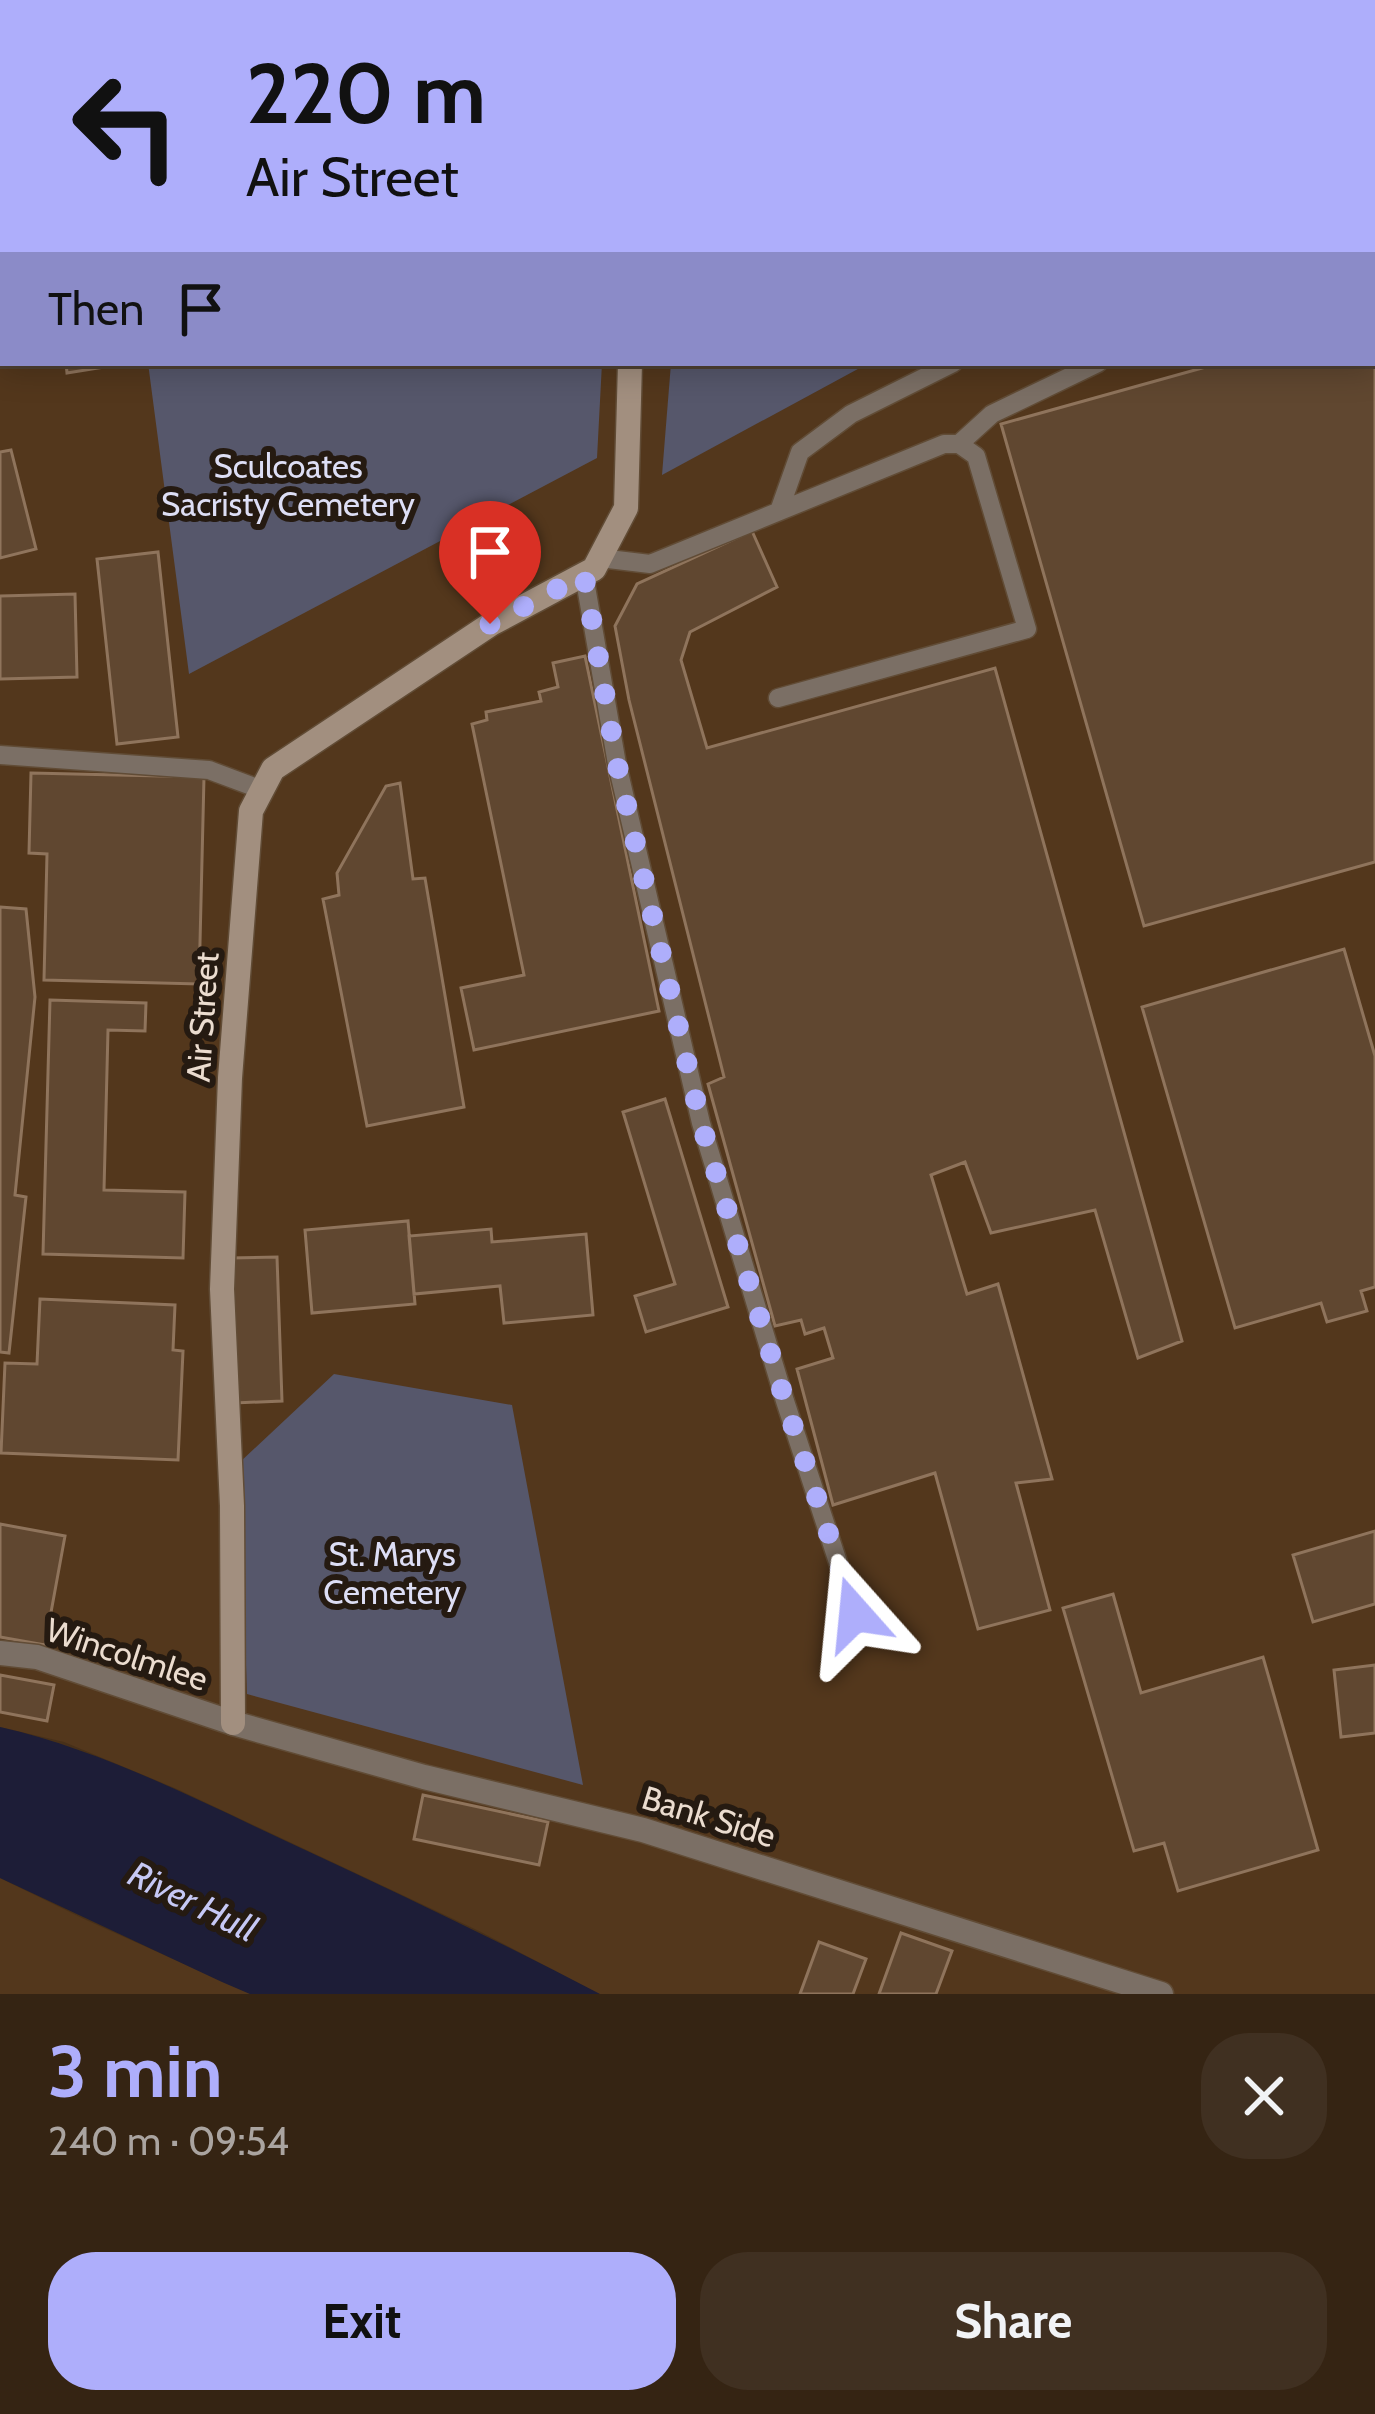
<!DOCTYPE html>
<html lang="en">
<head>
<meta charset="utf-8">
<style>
	body { margin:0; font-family:Cabin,sans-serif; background:#403021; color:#f1f3f6; height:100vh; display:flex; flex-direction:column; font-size:45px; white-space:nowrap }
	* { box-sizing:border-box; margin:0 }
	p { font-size:39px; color:#aaa4a0 }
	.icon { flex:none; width:66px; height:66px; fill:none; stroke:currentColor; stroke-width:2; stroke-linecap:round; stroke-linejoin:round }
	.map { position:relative; height:1994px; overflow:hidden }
	.drawer { display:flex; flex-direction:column; background:#352413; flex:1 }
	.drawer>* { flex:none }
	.banner { position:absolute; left:0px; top:0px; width:1377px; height:366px; box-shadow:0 6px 30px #0003,0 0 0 3px #4f4133; background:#aeaefb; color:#111; overflow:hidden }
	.pin { position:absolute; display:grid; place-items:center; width:102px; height:102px; color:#fff; margin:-123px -51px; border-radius:50% 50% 50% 0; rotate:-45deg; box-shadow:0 0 12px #0007 }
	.pin .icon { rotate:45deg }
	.me { position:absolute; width:132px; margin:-66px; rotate:342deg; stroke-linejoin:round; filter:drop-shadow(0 0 9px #0008) }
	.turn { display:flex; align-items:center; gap:42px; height:252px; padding:0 48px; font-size:54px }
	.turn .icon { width:156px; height:156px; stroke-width:2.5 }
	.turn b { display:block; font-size:84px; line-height:102px }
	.then { display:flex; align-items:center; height:114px; padding:0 48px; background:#0003; gap:24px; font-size:45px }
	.round { display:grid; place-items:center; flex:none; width:126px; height:126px; border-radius:48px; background:#403021 }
	.overview { display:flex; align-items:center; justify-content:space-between; height:204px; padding:0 48px }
	h1 { font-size:72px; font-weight:700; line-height:90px; color:#aeaefb }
	.cta { display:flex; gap:24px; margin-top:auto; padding:24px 48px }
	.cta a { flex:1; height:138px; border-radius:48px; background:#aeaefb; color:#111; font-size:48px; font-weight:700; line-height:138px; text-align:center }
	.cta a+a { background:#403021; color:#f1f3f6 }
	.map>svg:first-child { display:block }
</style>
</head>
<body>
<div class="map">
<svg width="1375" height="1994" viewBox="0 0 1375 1994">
	<rect width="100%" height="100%" fill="#473019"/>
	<path fill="#53371c" d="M0 0H699L3 3V363H671L663 474 869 363H1374L1375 89V1994H599L479 1931 177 1789 64 1742 0 1727Z
		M0 1878 84 1919 251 1994H0Z"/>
	<path fill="#56576b" d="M99 0H624L623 3Z
		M755 0H1375V89L1374 3H749Z
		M148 363H602L597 458 189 674Z
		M671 363H869L662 475Z
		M334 1374 512 1405 583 1785 247 1694 239 1463Z"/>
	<path fill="#1d1d37" d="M0 1727C101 1750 194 1798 288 1842 393 1891 497 1940 600 1994H250L222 1982 0 1878Z"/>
	<path fill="#604730" stroke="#8f745c" stroke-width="3" d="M1375 320V862L1144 926 1001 424 1220 363H1374Z
		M66 363H122L123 364 67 373Z
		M11 450 36 549 0 558V452Z
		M752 531 777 587 690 632 681 660 707 748 995 668 1182 1341 1138 1358 1095 1210 991 1233 965 1162 931 1175 967 1294 998 1284 1052 1479 1016 1483 1050 1610 978 1629 935 1473 833 1505 797 1369 833 1358 824 1328 805 1334 801 1320 775 1326 708 1084 724 1077 629 700 615 626 637 584Z
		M158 552 178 737 117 744 97 559Z
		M75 594 77 677 0 679V596Z
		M585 656 659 1011 474 1050 461 988 524 975 472 724 487 720 486 712 541 701 539 692 558 687 553 663Z
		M31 773 204 777 199 984 44 980 47 854 29 853Z
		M400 783 413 879 425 878 464 1107 367 1126 323 899 339 895 337 873 386 786Z
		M0 907 26 909 35 997 15 1195 26 1197 9 1353 0 1352Z
		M1344 949 1375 1056V1287L1361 1291 1367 1311 1327 1322 1321 1303 1235 1328 1142 1007Z
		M50 1000 146 1003 145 1031 108 1030 104 1190 185 1192 183 1258 43 1254Z
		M665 1099 728 1307 646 1332 635 1296 675 1284 623 1112Z
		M408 1221 415 1304 312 1313 305 1230Z
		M491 1229 492 1242 586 1234 593 1315 504 1323 500 1286 414 1294 409 1236Z
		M277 1257 282 1401 235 1403 230 1258Z
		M40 1299 175 1305 173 1350 183 1351 178 1460 1 1453 5 1363 37 1364Z
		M0 1524 65 1536 45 1645 0 1637Z
		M1375 1531V1604L1313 1622 1293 1555Z
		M1113 1594 1141 1693 1263 1657 1318 1850 1178 1891 1164 1843 1134 1851 1063 1608Z
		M1375 1665V1733L1341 1737 1334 1670Z
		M0 1675 54 1685 47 1721 0 1712Z
		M423 1795 548 1822 539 1865 414 1839Z
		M901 1933 952 1951 936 1994H879Z
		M819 1942 866 1959 853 1994H800Z"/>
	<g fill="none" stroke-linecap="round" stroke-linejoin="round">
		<defs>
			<path id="lane" d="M1374 155 1375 154
				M1374 265H1375
				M959 444 992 414 1098 363
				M779 511 800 452 851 414 953 363
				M600 558 650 564 944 444H959L976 456 1027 629 778 698
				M584 575 617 764 701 1123 785 1401 855 1614
				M0 755 209 770 262 790"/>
			<path id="street" d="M0 1653 37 1657 233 1723 424 1777 643 1830 1161 1994"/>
			<path id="secondary" d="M654 3V0
				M233 1723 232 1506 222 1289 230 1078 251 811 273 769 491 624 594 569 626 508 630 363"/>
		</defs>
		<use href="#lane" stroke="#614c36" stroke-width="21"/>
		<use href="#street" stroke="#614c36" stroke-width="27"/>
		<use href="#secondary" stroke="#614c36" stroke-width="27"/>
		<use href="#lane" stroke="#7b6f65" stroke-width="18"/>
		<use href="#street" stroke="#7b6f65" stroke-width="24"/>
		<use href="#secondary" stroke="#a28f7f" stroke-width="24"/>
	</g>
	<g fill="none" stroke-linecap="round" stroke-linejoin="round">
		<path stroke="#aeaefb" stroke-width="21" stroke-dasharray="0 37.8" d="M490 624 584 575 617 764 701 1123 785 1401 855 1614"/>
	</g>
	<g text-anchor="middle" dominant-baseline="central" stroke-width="12" stroke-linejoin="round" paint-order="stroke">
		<g font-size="33" fill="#dddef5" stroke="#251a11">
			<text x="288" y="466">Sculcoates<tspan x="288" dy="38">Sacristy Cemetery</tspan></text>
			<text x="392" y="1554">St. Marys<tspan x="392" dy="38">Cemetery</tspan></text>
		</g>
		<g font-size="33" fill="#ebdccf" stroke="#251a11">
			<text transform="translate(202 1017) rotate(-86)">Air Street</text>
			<text transform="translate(127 1654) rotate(18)">Wincolmlee</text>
			<text transform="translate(709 1816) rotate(17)">Bank Side</text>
		</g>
		<g font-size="36" font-style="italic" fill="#c6c8f5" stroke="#251a11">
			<text transform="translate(193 1901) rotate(26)">River Hull</text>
		</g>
	</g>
</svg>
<div class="pin" style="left:490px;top:624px;background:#d93025"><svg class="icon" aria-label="arrive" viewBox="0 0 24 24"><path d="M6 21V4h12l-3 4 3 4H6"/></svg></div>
<svg class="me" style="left:855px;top:1614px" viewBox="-20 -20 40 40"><path d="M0-17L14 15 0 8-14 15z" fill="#aeaefb" stroke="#fff" stroke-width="4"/></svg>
<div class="banner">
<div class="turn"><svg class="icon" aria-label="left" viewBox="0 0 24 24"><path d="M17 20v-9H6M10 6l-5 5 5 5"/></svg><div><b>220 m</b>Air Street</div></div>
<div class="then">Then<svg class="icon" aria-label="arrive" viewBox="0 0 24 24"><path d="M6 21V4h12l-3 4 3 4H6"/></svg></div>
</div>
</div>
<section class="drawer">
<div class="overview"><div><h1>3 min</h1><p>240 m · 09:54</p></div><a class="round"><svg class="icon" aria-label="close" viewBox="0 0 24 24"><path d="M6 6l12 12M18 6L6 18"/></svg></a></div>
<div class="cta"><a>Exit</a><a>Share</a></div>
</section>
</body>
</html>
